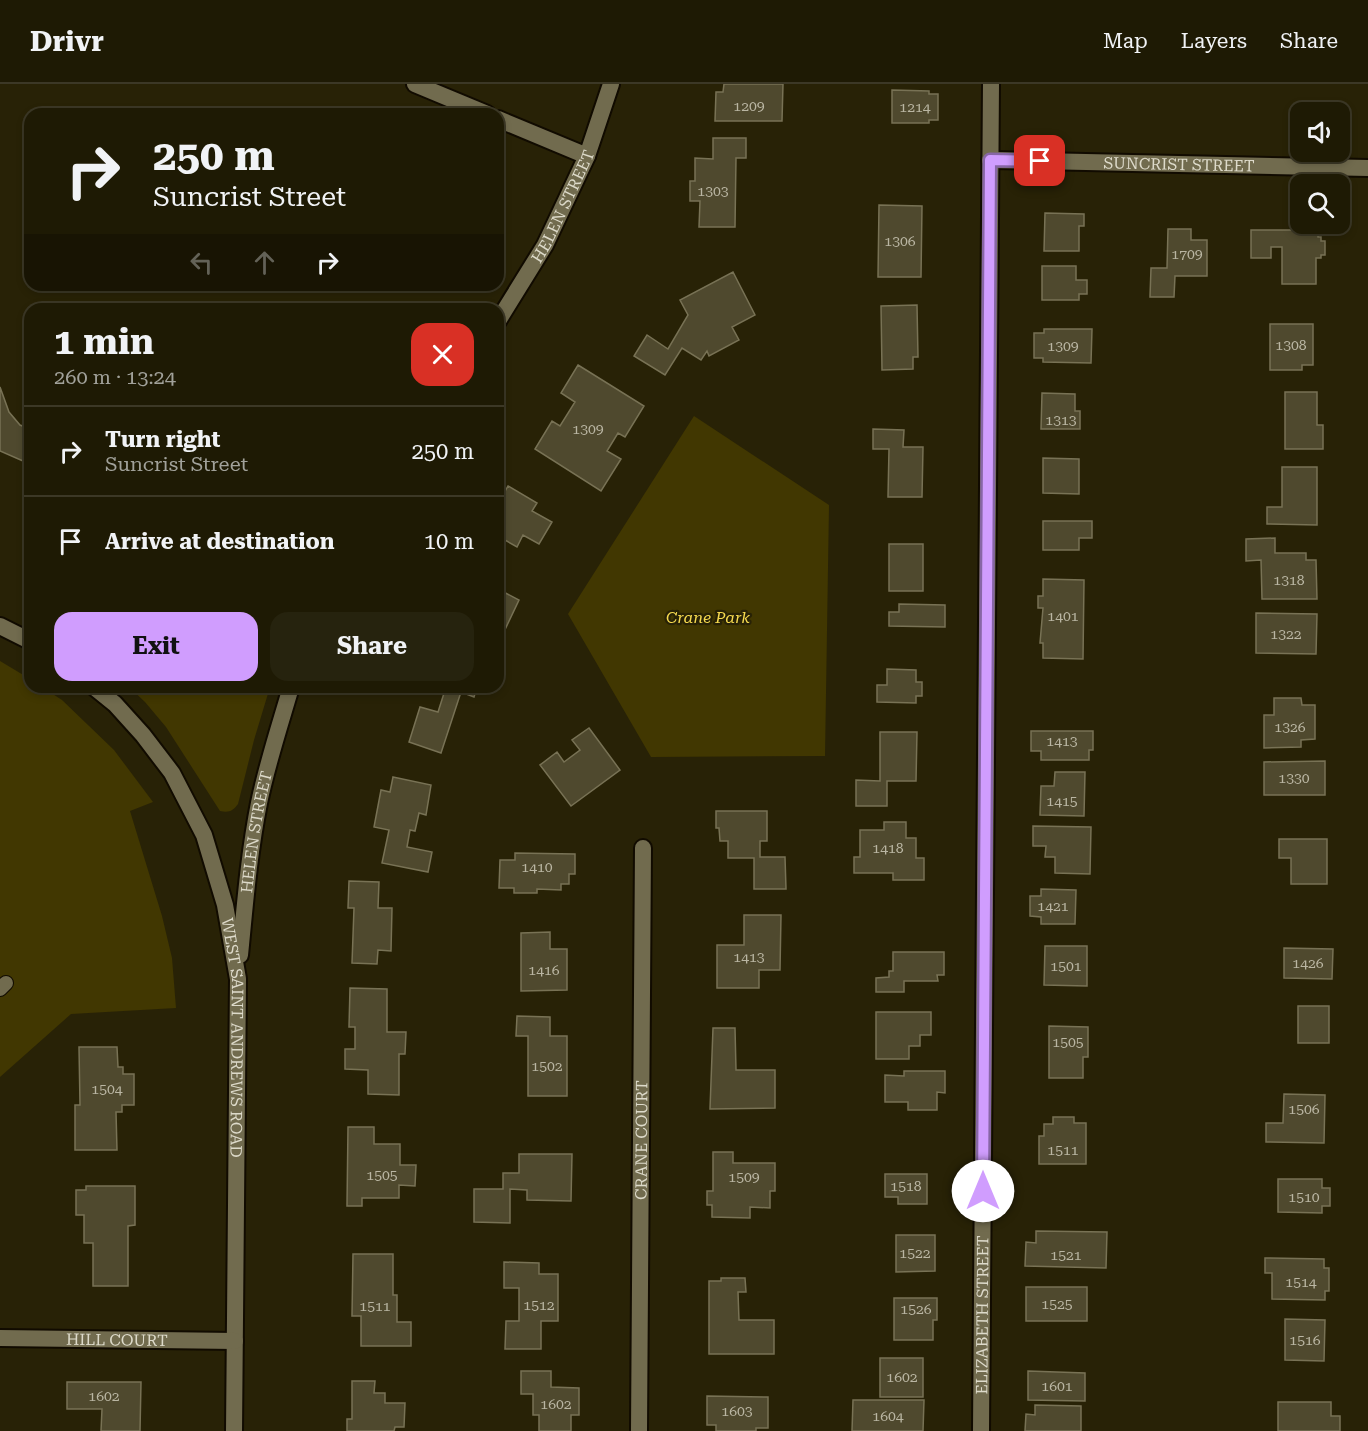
<!DOCTYPE html>
<html lang="en">
<head>
<meta charset="utf-8">
<style>
	body { margin:0; font-family:"Roboto Serif",serif; background:#26230e; color:#f1f3f6; height:100vh; display:flex; flex-direction:column; font-size:22px; white-space:nowrap }
	* { box-sizing:border-box; margin:0 }
	p { font-size:20px; color:#a1a19a }
	.icon { flex:none; width:33px; height:33px; fill:none; stroke:currentColor; stroke-width:2; stroke-linecap:round; stroke-linejoin:round }
	.map { position:relative; flex:1; overflow:hidden }
	.sheet { position:absolute; left:24px; top:219px; width:480px; height:390px; display:flex; flex-direction:column; background:#1e1a04; border-radius:18px; box-shadow:0 3px 9px #0003,0 0 0 2px #3c3826 }
	.sheet>* { flex:none }
	.top-card { position:absolute; left:24px; top:24px; width:480px; height:183px; border-radius:18px; box-shadow:0 3px 9px #0003,0 0 0 2px #3c3826; background:#1e1a04; color:#f1f3f6; overflow:hidden }
	.tools { position:absolute; left:1290px; top:18px; display:grid; gap:12px }
	.tools a { display:grid; place-items:center; width:60px; height:60px; border-radius:12px; background:#1e1a04; box-shadow:0 3px 9px #0003,0 0 0 2px #3c3826; font-size:30px }
	.pin { position:absolute; display:grid; place-items:center; width:51px; height:51px; color:#fff; margin:-26px; border-radius:12px; box-shadow:0 3px 9px #0006 }
	.me { position:absolute; width:66px; margin:-33px; rotate:0deg; stroke-linejoin:round; filter:drop-shadow(0 0 4px #0008) }
	.turn { display:flex; align-items:center; gap:21px; height:126px; padding:0 30px; font-size:27px }
	.turn .icon { width:78px; height:78px; stroke-width:2.5 }
	.turn b { display:block; font-size:42px; line-height:51px }
	.lanes { display:flex; align-items:center; height:57px; padding:0 30px; background:#0003; justify-content:center; gap:30px; direction:ltr }
	.lanes .off { opacity:.35 }
	.round { display:grid; place-items:center; flex:none; width:63px; height:63px; border-radius:18px; background:#26230e }
	.summary { display:flex; align-items:center; justify-content:space-between; height:102px; padding:0 30px }
	h1 { font-size:36px; font-weight:700; line-height:45px }
	.action { display:flex; gap:12px; margin-top:auto; padding:12px 30px }
	.action a { flex:1; height:69px; border-radius:18px; background:#d09dfe; color:#111; font-size:24px; font-weight:700; line-height:69px; text-align:center }
	.action a+a { background:#26230e; color:#f1f3f6 }
	ul { padding:0; list-style:none }
	li { display:flex; align-items:center; gap:18px; height:90px; padding:0 30px; border-top:2px solid #3c3826 }
	li div { flex:1 }
	li b { display:block; font-size:22px }
	li em { font-style:normal }
	header { display:flex; align-items:center; gap:36px; box-sizing:border-box; height:84px; padding:0 30px; background:#1e1a04; border-bottom:2px solid #3c3826 }
	header strong { font-size:28px }
	nav { display:flex; gap:33px; margin-inline-start:auto; font-size:21px }
	.map>svg:first-child { display:block }
</style>
</head>
<body>
<header>
<strong>Drivr</strong>
<nav><a>Map</a><a>Layers</a><a>Share</a></nav>
</header>
<div class="map">
<svg width="1368" height="1347" viewBox="0 0 1368 1347">
	<rect width="100%" height="100%" fill="#282206"/>
	<path fill="#413701" d="M694 332 829 421 825 672 651 673 568 530Z
		M0 577 30 595V603H42L62 616 114 666 153 718 130 727 162 832 172 874 176 924 71 930 0 993Z
		M129 603H270L254 656 238 720C233 727 229 729 220 727L166 643 145 618Z"/>
	<path fill="#4f492e" stroke="#787255" stroke-width="1.5" d="M724 0H783L782 37H715L716 8H723Z
		M892 6 929 7V10H938V36H929V39H892Z
		M713 54H746V74H736L735 143H699L700 117H690V97H695V74L713 75Z
		M879 121 922 122 921 193H878Z
		M1045 129 1084 130V142H1079V167H1044Z
		M1293 135H1300V140H1318V153H1321V157H1325V171H1321V174H1316V200H1282V163H1271V174H1251V146H1293Z
		M1168 145H1191V156H1207V192H1175L1174 213H1150L1151 184H1167Z
		M1042 182H1076V196H1087V210H1079V216H1042Z
		M733 188 755 231 732 243 739 256 709 272 707 267 701 276 682 264 665 291 634 272 647 251 668 265 688 231 680 216Z
		M917 221 918 273H913V285L882 286 881 222Z
		M1270 240H1313V281H1302V286H1270Z
		M1044 245H1092L1091 279 1043 278V274H1034V249H1044Z
		M578 281 644 322 625 353 618 349 607 367 621 375 601 407 535 365 552 337 560 342 575 318 561 309Z
		M0 303 9 328 20 341 30 345V380L0 367Z
		M1285 308H1317V341H1323V365H1285Z
		M1042 309 1075 310V327H1080V345H1041Z
		M873 345 904 346 903 363H923L922 413H888L889 365H873Z
		M1043 374 1079 375V410L1043 409Z
		M1282 383H1317V441L1267 440V423H1282Z
		M508 402 537 419 532 427 552 438 539 460 523 451 517 463 498 452V420Z
		M1043 437H1092V454H1079V466H1043Z
		M1275 454V469H1306V476H1316L1317 515H1262L1261 476 1246 477V455Z
		M889 460H923V507H889Z
		M1043 495 1084 496 1083 575 1043 574V559H1040L1043 524H1038V512H1043Z
		M498 505 519 516 501 554 498 553Z
		M899 520 945 521V543L889 542V528H899Z
		M1256 529 1317 530 1316 570 1256 569Z
		M887 585 916 586V598H922V612H916V619L877 618V601H887Z
		M446 603H477L474 613 461 608 441 669 409 658 420 623 438 628Z
		M1274 614H1301L1302 621H1315V655L1301 656V663L1264 664V631H1274Z
		M589 644 620 686 571 722 540 681 557 668 564 678 580 666 572 656Z
		M1031 647H1093V666H1089V676H1041V667H1031Z
		M880 648H917L916 697H887V722H856V696L880 697Z
		M1325 677V711H1264V678Z
		M1055 688H1085L1084 732 1040 731 1041 702H1054Z
		M393 693 431 701 426 731 419 729 415 747 410 746 407 763 432 768 428 788 382 779 389 746 374 743 381 706 390 708Z
		M716 727H767V757H760V773H785L786 805H754V774H728V757H720L719 744H716Z
		M884 738H906V754H916V774H924V796H893V789H854V773H860V746H884Z
		M1033 742 1091 743 1090 790 1055 789V773H1045L1046 762H1033Z
		M1279 755H1327V800H1291V774H1279Z
		M515 769 575 770V790H569V800H561V806L537 805V809H514V804H499L500 776H515Z
		M349 797 379 798 378 824H392L391 867 378 866 377 880 352 879 354 824H348Z
		M1041 805 1076 806 1075 840H1041V833L1030 832V812H1041Z
		M744 831H781L780 886H759V904H717V861H744Z
		M550 848V865H567V906L521 907V849Z
		M1045 862H1087V902L1044 901Z
		M1284 864 1333 865 1332 895 1284 894Z
		M893 868H944V891H937L938 897H904V908H876V894L889 893V887H893Z
		M350 904 387 905V948H406L405 970H399V1011L368 1010V986L345 985V965H355V943H349Z
		M1298 922H1329V959H1298Z
		M876 928H931V951H920V962H909V975H876Z
		M517 932 550 933V952H567V1012H528V952H516Z
		M1049 942 1088 943V973H1083V994H1049Z
		M713 944H735L736 986H775V1024L710 1025Z
		M79 963H117L118 983H123V990H134V1021H122V1028H116L117 1066H75V1021H80Z
		M904 987H945V1009L937 1008V1026H908V1018H885V991L904 992Z
		M1284 1010 1325 1011 1324 1059 1266 1058V1039H1283Z
		M1053 1033H1074V1039H1086V1080H1039V1052H1044V1040H1053Z
		M348 1043H374V1060H400V1081H416L415 1102 399 1101V1114H362V1122H347Z
		M713 1068H733V1079H775V1107H770V1124L750 1123V1134L712 1133V1121H707V1107H713Z
		M519 1070H572L571 1117 527 1116V1106L510 1105V1139L474 1138V1105H503V1089H519Z
		M885 1090H927V1120H898V1113H885Z
		M1278 1095H1322V1104H1330V1122H1322V1129L1278 1128Z
		M86 1102H135V1141L128 1142V1202H93V1159H84V1131H76V1106H86Z
		M1036 1147 1107 1148 1106 1184 1025 1182 1026 1158 1036 1159Z
		M896 1151H935V1187L896 1188Z
		M353 1170H393V1211H397V1238H411V1262H361V1232H352Z
		M1265 1174 1324 1175V1184H1329V1207H1325V1216L1272 1215V1189H1265Z
		M504 1178 539 1179V1190H558V1237H541V1265H505L506 1237H519V1204H504Z
		M721 1194H745L746 1208H738L739 1236H774V1270H709V1197H721Z
		M1026 1203H1087V1237H1026Z
		M894 1214H937V1236H933V1256H894Z
		M1285 1235 1325 1236 1324 1277 1285 1276Z
		M880 1274H923V1313H880Z
		M521 1287H551V1303L579 1304V1331H571V1347H539V1331H533V1310H521Z
		M1028 1287 1085 1289V1317L1028 1316Z
		M352 1297H375L374 1309H385V1319H405L404 1343H395L394 1347H347V1335H352Z
		M67 1298H141L140 1347H101L102 1325H67Z
		M707 1312 768 1313V1344H756V1347H716V1341H707Z
		M853 1316H924L923 1347H852Z
		M1278 1318H1331V1332H1340V1347H1278Z
		M1035 1321 1081 1322V1347H1025L1026 1330 1035 1331Z"/>
	<g fill="none" stroke-linecap="round" stroke-linejoin="round">
		<defs>
			<path id="service" d="M0 905 6 899"/>
			<g id="minor">
				<path d="M415 0 487 30"/>
				<path d="M498 35 587 72"/>
				<path id="s1" d="M990 76 1368 84"/>
				<path id="s2" d="M498 237 545 161 587 72 611 0"/>
				<path d="M0 542 30 557"/>
				<path id="s3" d="M94 603 115 620 143 651 172 689 204 751 225 821 238 895 234 1347"/>
				<path id="s4" d="M240 871C245 820 249 769 259 719 267 680 280 641 291 603"/>
				<path id="s5" d="M0 1254 235 1257"/>
				<path id="s6" d="M639 1347 643 764"/>
				<path id="s7" d="M981 1347 991 0"/>
			</g>
		</defs>
		<use href="#service" stroke="#110b00" stroke-width="16"/>
		<use href="#minor" stroke="#110b00" stroke-width="20"/>
		<use href="#service" stroke="#716b4e" stroke-width="14"/>
		<use href="#minor" stroke="#716b4e" stroke-width="16"/>
	</g>
	<g fill="none" stroke-linecap="round" stroke-linejoin="round">
		<defs>
			<path id="route" d="M983 1107 990 76 1040 77"/>
		</defs>
		<use href="#route" stroke="#8766a5" stroke-width="15"/>
		<use href="#route" stroke="#d09dfe" stroke-width="10"/>
	</g>
	<g text-anchor="middle" dominant-baseline="central" stroke-width="4.5" stroke-linejoin="round" paint-order="stroke">
		<g font-size="14" fill="#bab6a3">
			<text x="749" y="22">1209</text>
			<text x="915" y="23">1214</text>
			<text x="713" y="107">1303</text>
			<text x="900" y="157">1306</text>
			<text x="1187" y="170">1709</text>
			<text x="1291" y="261">1308</text>
			<text x="1063" y="262">1309</text>
			<text x="1061" y="336">1313</text>
			<text x="588" y="345">1309</text>
			<text x="1289" y="496">1318</text>
			<text x="1063" y="532">1401</text>
			<text x="1286" y="550">1322</text>
			<text x="1290" y="643">1326</text>
			<text x="1062" y="657">1413</text>
			<text x="1294" y="694">1330</text>
			<text x="1062" y="717">1415</text>
			<text x="888" y="764">1418</text>
			<text x="537" y="783">1410</text>
			<text x="1053" y="822">1421</text>
			<text x="749" y="873">1413</text>
			<text x="1308" y="879">1426</text>
			<text x="1066" y="882">1501</text>
			<text x="544" y="886">1416</text>
			<text x="1068" y="958">1505</text>
			<text x="547" y="982">1502</text>
			<text x="107" y="1005">1504</text>
			<text x="1304" y="1025">1506</text>
			<text x="1063" y="1066">1511</text>
			<text x="382" y="1091">1505</text>
			<text x="744" y="1093">1509</text>
			<text x="906" y="1102">1518</text>
			<text x="1304" y="1113">1510</text>
			<text x="915" y="1169">1522</text>
			<text x="1066" y="1171">1521</text>
			<text x="1301" y="1198">1514</text>
			<text x="1057" y="1220">1525</text>
			<text x="539" y="1221">1512</text>
			<text x="375" y="1222">1511</text>
			<text x="916" y="1225">1526</text>
			<text x="1305" y="1256">1516</text>
			<text x="902" y="1293">1602</text>
			<text x="1057" y="1302">1601</text>
			<text x="104" y="1312">1602</text>
			<text x="556" y="1320">1602</text>
			<text x="737" y="1327">1603</text>
			<text x="888" y="1332">1604</text>
		</g>
		<g font-size="16" fill="#dddaca" stroke="#282206">
			<text stroke="none"><textPath href="#s1" startOffset="189">SUNCRIST STREET</textPath></text>
			<text stroke="none"><textPath href="#s2" startOffset="132">HELEN STREET</textPath></text>
			<text stroke="none"><textPath href="#s4" startOffset="124">HELEN STREET</textPath></text>
			<text stroke="none"><textPath href="#s3" startOffset="393">WEST SAINT ANDREWS ROAD</textPath></text>
			<text stroke="none"><textPath href="#s6" startOffset="291">CRANE COURT</textPath></text>
			<text stroke="none"><textPath href="#s7" startOffset="116">ELIZABETH STREET</textPath></text>
			<text stroke="none"><textPath href="#s5" startOffset="117">HILL COURT</textPath></text>
		</g>
		<g font-size="16" font-style="italic" fill="#f6da4f" stroke="#282206">
			<text x="708" y="533">Crane Park</text>
		</g>
	</g>
</svg>
<div class="tools">
<a><svg class="icon" aria-label="sound" viewBox="0 0 24 24"><path d="M4 9h4l5-4v14l-5-4H4zM17 9q2 3 0 6"/></svg></a>
<a><svg class="icon" aria-label="search" viewBox="0 0 24 24"><circle cx="10" cy="10" r="6"/><path d="M15 15l6 6"/></svg></a>
</div>
<div class="pin" style="left:1040px;top:77px;background:#d93025"><svg class="icon" aria-label="arrive" viewBox="0 0 24 24"><path d="M6 21V4h12l-3 4 3 4H6"/></svg></div>
<svg class="me" style="left:983px;top:1107px" viewBox="-20 -20 40 40"><circle r="19" fill="#fff"/><path d="M0-13L10 11 0 6-10 11z" fill="#d09dfe"/></svg>
<div class="top-card">
<div class="turn"><svg class="icon" aria-label="right" viewBox="0 0 24 24"><path d="M7 20v-9h11M14 6l5 5-5 5"/></svg><div><b>250 m</b>Suncrist Street</div></div>
<div class="lanes"><svg class="icon off" aria-label="left" viewBox="0 0 24 24"><path d="M17 20v-9H6M10 6l-5 5 5 5"/></svg><svg class="icon off" aria-label="ahead" viewBox="0 0 24 24"><path d="M12 20V5M6 11l6-6 6 6"/></svg><svg class="icon" aria-label="right" viewBox="0 0 24 24"><path d="M7 20v-9h11M14 6l5 5-5 5"/></svg></div>
</div>
<section class="sheet">
<div class="summary"><div><h1>1 min</h1><p>260 m · 13:24</p></div><a class="round" style="background:#d93025;color:#fff"><svg class="icon" aria-label="close" viewBox="0 0 24 24"><path d="M6 6l12 12M18 6L6 18"/></svg></a></div>
<ul>
<li><svg class="icon" aria-label="right" viewBox="0 0 24 24"><path d="M7 20v-9h11M14 6l5 5-5 5"/></svg><div><b>Turn right</b><p>Suncrist Street</p></div><em>250 m</em></li>
<li><svg class="icon" aria-label="arrive" viewBox="0 0 24 24"><path d="M6 21V4h12l-3 4 3 4H6"/></svg><div><b>Arrive at destination</b></div><em>10 m</em></li>
</ul>
<div class="action"><a>Exit</a><a>Share</a></div>
</section>
</div>
</body>
</html>
